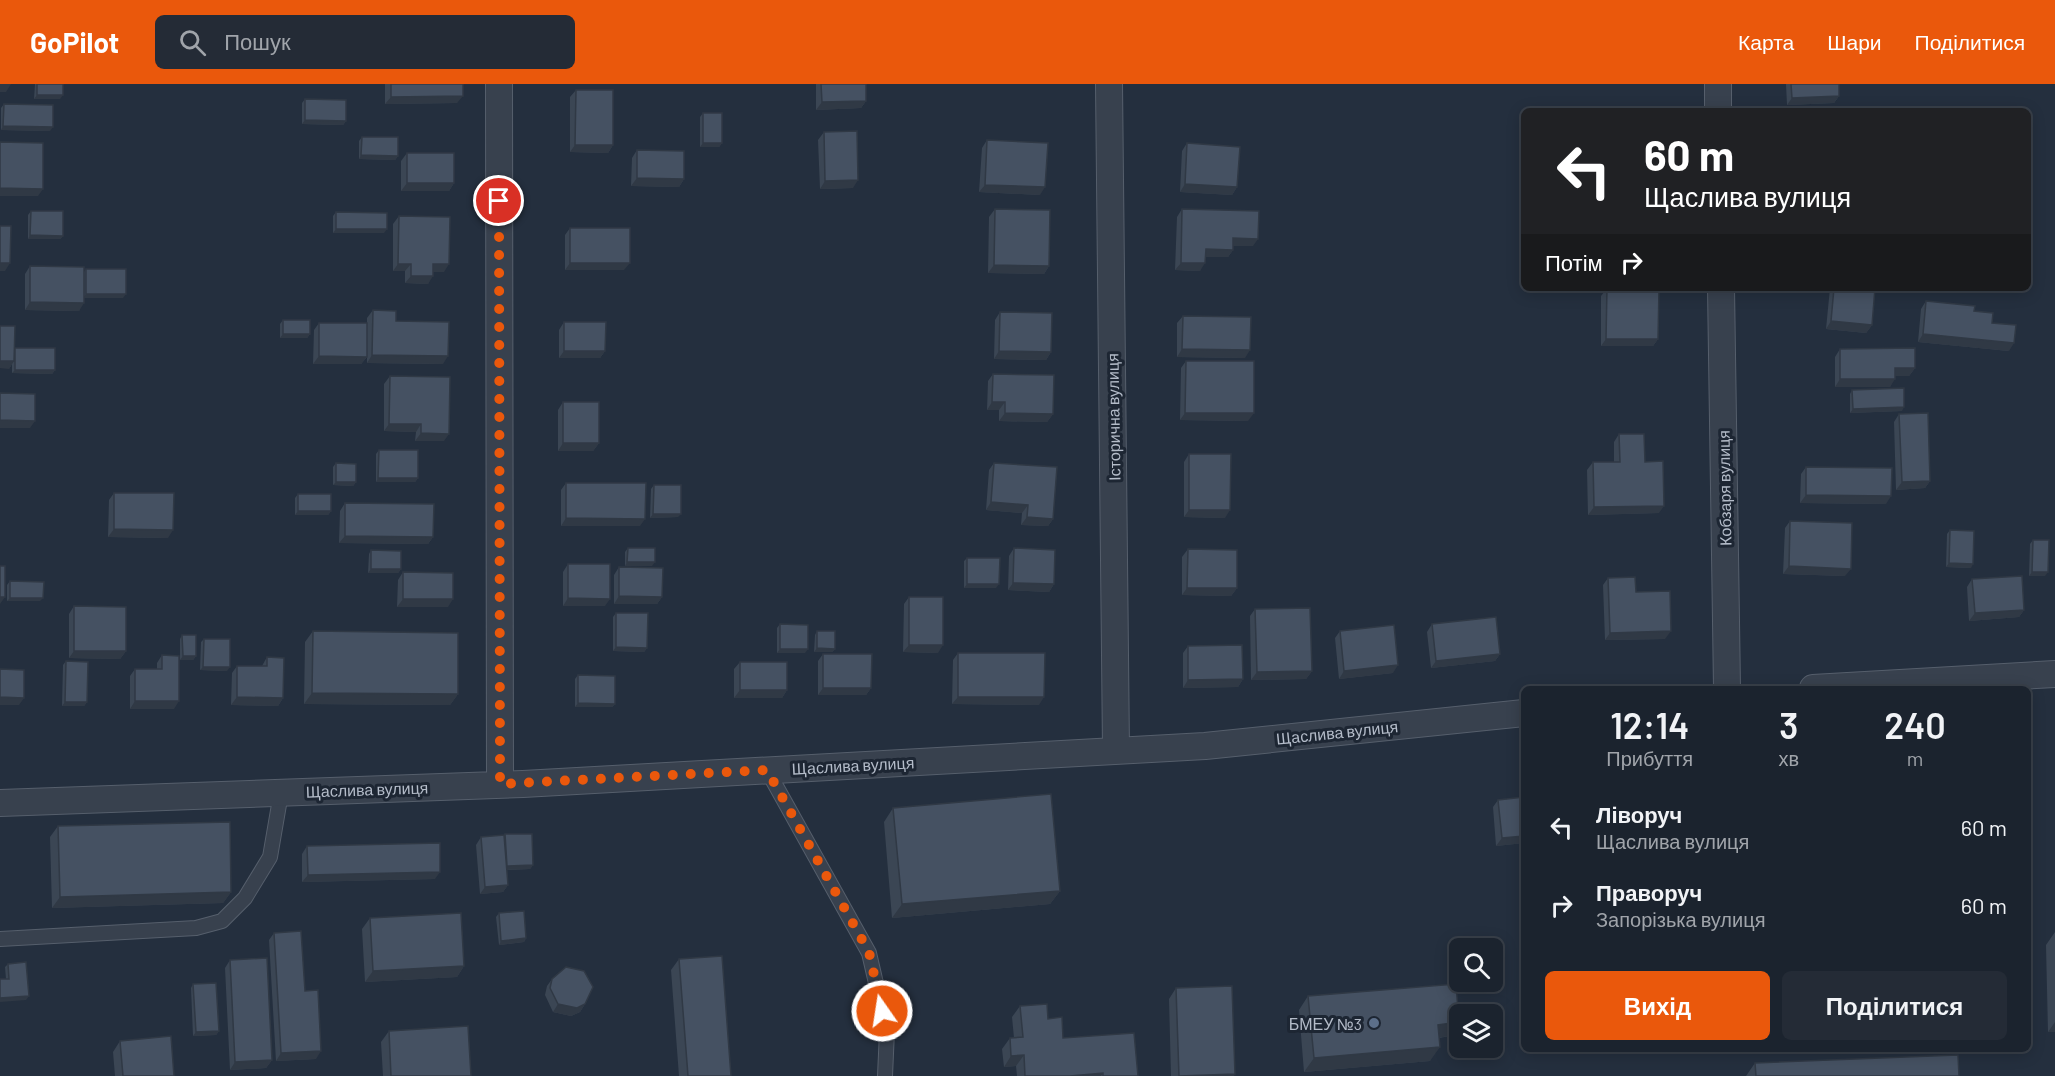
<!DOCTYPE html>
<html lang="uk">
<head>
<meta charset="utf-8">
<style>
	body { margin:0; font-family:Barlow,sans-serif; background:#242b36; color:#f1f3f6; height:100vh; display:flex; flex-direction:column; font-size:22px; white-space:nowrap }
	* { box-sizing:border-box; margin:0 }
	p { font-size:20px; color:#a0a4aa }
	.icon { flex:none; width:33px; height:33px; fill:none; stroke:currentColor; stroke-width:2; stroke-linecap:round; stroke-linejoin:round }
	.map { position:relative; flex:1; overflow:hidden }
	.sheet { position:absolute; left:1521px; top:602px; width:510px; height:366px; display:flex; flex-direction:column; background:#1b232e; border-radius:9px; box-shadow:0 3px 15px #0003,0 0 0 2px #39404a }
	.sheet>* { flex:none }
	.hud { position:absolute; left:1521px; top:24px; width:510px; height:183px; border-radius:9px; box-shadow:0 3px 15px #0003,0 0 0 2px #39404a; background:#202124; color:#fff; overflow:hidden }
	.fabs { position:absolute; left:1449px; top:854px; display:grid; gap:12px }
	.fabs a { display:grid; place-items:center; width:54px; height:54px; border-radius:9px; background:#1b232e; box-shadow:0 3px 15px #0003,0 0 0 2px #39404a; font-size:30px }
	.pin { position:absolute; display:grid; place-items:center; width:51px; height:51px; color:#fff; margin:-26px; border:3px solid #fff; border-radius:50%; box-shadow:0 2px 6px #0007 }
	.me { position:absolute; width:66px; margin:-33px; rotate:347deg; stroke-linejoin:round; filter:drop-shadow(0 0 4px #0008) }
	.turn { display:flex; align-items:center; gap:21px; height:126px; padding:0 24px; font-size:27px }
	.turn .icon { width:78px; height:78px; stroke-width:2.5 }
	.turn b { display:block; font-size:42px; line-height:51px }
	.then { display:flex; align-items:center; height:57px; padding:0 24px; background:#0003; gap:12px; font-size:22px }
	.eta { display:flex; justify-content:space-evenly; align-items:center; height:102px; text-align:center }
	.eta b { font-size:36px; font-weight:600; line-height:42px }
	.button { display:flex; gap:12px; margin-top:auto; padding:12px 24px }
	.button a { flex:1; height:69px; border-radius:9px; background:#ea580c; color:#fff; font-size:24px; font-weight:600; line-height:69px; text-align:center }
	.button a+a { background:#242b36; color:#f1f3f6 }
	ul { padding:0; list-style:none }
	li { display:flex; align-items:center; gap:18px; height:78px; padding:0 24px }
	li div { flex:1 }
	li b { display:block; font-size:22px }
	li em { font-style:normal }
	header { display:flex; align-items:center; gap:36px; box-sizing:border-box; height:84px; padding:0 30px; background:#ea580c; color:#fff }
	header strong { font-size:28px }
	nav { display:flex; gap:33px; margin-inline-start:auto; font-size:21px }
	.search { width:420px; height:54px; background:#242b36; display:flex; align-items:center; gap:15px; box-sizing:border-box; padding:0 21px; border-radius:9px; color:#a0a4aa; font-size:22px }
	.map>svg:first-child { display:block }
</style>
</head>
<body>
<header>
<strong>GoPilot</strong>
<div class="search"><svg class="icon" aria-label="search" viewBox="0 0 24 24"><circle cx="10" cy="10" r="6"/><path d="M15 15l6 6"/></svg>Пошук</div>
<nav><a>Карта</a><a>Шари</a><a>Поділитися</a></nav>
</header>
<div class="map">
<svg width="2055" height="992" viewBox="0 0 2055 992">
	<rect width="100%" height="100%" fill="#242f3e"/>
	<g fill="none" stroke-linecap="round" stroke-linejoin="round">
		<defs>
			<path id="lane" d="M767 686 869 869 887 947 885 992
				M0 855 196 844 222 837 245 814 270 773 281 709"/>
			<path id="street" d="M499 0 500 701
				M1109 0 1116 666
				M1718 0V27
				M1721 204 1727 604
				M1813 604 2055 590
				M0 719 523 700 1205 662 1524 629"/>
		</defs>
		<use href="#lane" stroke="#565f6c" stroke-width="16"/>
		<use href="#street" stroke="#565f6c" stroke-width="28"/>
		<use href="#lane" stroke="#38414e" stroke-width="14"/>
		<use href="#street" stroke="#38414e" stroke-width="26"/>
	</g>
	<path fill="#3b4654" d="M35 0H63L60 15H34Z
		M385 0H463L457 19 385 20Z
		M816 0H866V17L861 24 816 26Z
		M1786 0H1839V12L1834 19 1787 21Z
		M576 6 613 61 608 69 570 68V13Z
		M305 15 346 37 343 41 302 40V19Z
		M4 20 50 47 1 46V24Z
		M703 29 722 59 719 63H700V33Z
		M824 48 853 104 820 105 818 56Z
		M362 53 398 72 395 76 359 75V57Z
		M987 56 1040 111 979 108 982 64Z
		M1187 59 1237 103 1232 111 1180 108 1182 67Z
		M637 66 684 95 679 103 631 102 632 74Z
		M407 69 454 99 449 107H401V77Z
		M995 125 1049 182 1044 190 988 189 989 133Z
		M1182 125 1253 162H1233V166L1228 173H1205L1200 187 1175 186 1177 133Z
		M31 127 63 152 60 155H28V131Z
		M336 128 384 149H333V132Z
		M399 132 444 188H433L428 200 405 199V187H393V140Z
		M570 144 624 186H565V151Z
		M30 182 84 188 86 185 123 214H84L79 227 25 226V190Z
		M1607 204 1658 255 1653 262H1601V212Z
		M1830 204H1875L1872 241 1866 249 1826 245Z
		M1926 217 1974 227 1992 239 2009 267 1918 258 1921 225Z
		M373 226 396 237 443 280 367 279V273L361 280H313L314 246 319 239 367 271V234Z
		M1000 228 1051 268 1046 276 994 275 995 236Z
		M1183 232 1245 274 1177 273V239Z
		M283 236 310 250 307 254H280V240Z
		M564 238 605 267 600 274H559V246Z
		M15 264 55 286 52 290 12 289V280L9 285Z
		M1840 265 1915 284 1909 292H1895L1890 303H1835V273Z
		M1186 277 1248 337 1180 336 1181 284Z
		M993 290 1053 330 1047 338 999 337V326H987L988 297Z
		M390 292 444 357H415L416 348 384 347V300Z
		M1852 306 1902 327 1850 329V310Z
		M563 318 599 359 593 367H558V326Z
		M1899 330 1930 397 1925 404 1896 406 1894 338Z
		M1619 350 1645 378 1659 429 1588 431 1587 386 1593 378H1614V358Z
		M379 366 418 394 415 398H376V370Z
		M1189 370 1225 434 1184 433V378Z
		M336 379 356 398 353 402 333 401V383Z
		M994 379 1053 435 1048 442 1021 441 1022 429 986 426 989 386Z
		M1806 383 1886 420 1800 419 1801 390Z
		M566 399 640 442H561V406Z
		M654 401 678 433 650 434 651 405Z
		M114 409 168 454 108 453 109 416Z
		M298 410 331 427 328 431H295V414Z
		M345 419 433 453 428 460 339 459 340 427Z
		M1790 437 1845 492 1783 490 1785 444Z
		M1950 446 1971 484 1946 483 1947 450Z
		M2033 456 2045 492H2029L2030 460Z
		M628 464 652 482H625V468Z
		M1014 464 1054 500 1049 508 1008 506 1009 472Z
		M1188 465 1237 504 1231 512 1182 511V473Z
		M371 466 401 485 398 489H368L369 470Z
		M967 474 996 504H964V477Z
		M568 480 605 522H563V488Z
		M619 483 662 513 657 520H614V491Z
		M403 488 448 523H397L398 496Z
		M1608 494 1636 508 1665 555 1605 556 1603 501Z
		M1972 495 2024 526 2019 533 1969 537 1967 503Z
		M10 497 40 517H7V501Z
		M909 513 938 569 903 568 904 520Z
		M74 522 126 567 120 575 69 574V530Z
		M1255 525 1312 587 1306 595 1251 596 1250 532Z
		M616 529 647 564 644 568 613 567V533Z
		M780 540 805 569H777V544Z
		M1432 540 1500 570 1495 577 1431 584 1427 548Z
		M313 547 458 610 450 621 304 620 305 558Z
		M817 547 835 565 832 568H814L815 551Z
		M1340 547 1393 589 1339 595 1335 554Z
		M182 551 196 572 193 576H180V555Z
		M204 555 227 587 200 586 201 558Z
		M1188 562 1243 595 1238 603 1183 604V569Z
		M958 569 1039 621 952 620 953 576Z
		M823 570 871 604 866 611H818V577Z
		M162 571 174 625H130V592L135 585H157V579Z
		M267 573 283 614 278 622 231 621 232 589 237 582H262Z
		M66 577 87 618 84 622H62L63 581Z
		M740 578 787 606 782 614H734V585Z
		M578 591 615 620 612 623H575V595Z
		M1524 713V759L1496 762 1493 723 1498 716Z
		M893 724 1060 807 1050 820 892 834 884 738Z
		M58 742 231 808 223 819 52 824 50 753Z
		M505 750 533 781 530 785 507 786 508 801 503 808 480 810 476 761 481 753 504 752Z
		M307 762 435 795 302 798V770Z
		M499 829 526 854 524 858 499 861 496 833Z
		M370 834 464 882 457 893 365 898 362 845Z
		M2055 848V948H2048L2046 861Z
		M274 849 305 907 316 975 276 977 269 856Z
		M679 875 731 992H679L671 886Z
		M230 876 272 976 266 984 230 986 225 884Z
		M8 880 26 916 6 895 5 883Z
		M552 895 585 920 580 928 571 932 553 928 545 911 547 902Z
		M193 900 219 947 216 951 193 952 191 904Z
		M1176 904 1234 992H1171L1169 915Z
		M1308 912 1459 938 1450 952 1439 954 1430 977 1304 988 1299 926Z
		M1020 922 1048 935 1063 954 1138 992H1017L1016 982 1004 983 1002 965 1010 954H1014L1012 933Z
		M389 947 471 992H383L381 958Z
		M120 957 174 992H115L113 968Z
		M1755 979 1959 992H1746Z"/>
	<path fill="#303945" d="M0 0H11L6 8H0Z
		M37 11H63L60 15H34Z
		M463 12 457 19 385 20 391 13Z
		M1839 12 1834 19 1787 21 1792 14Z
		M866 17 861 24 816 26 822 18Z
		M305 36 346 37 343 41 302 40Z
		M3 42 53 43 50 47 1 46Z
		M703 59H722L719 63H700Z
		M575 61H613L608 69 570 68Z
		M361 71 398 72 395 76 359 75Z
		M637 94 684 95 679 103 631 102Z
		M858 96 853 104 820 105 825 97Z
		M407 99H454L449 107H401Z
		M1185 100 1237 103 1232 111 1180 108Z
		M985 101 1045 103 1040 111 979 108Z
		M0 104 43 105 38 112H0Z
		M336 145H387L384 149H333Z
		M30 151 63 152 60 155H28Z
		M1233 154 1258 155 1253 162H1228Z
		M1206 165 1233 166 1228 173H1200Z
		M0 179H10L5 187H0Z
		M570 179H630L624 186H565Z
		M1181 179H1205L1200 187 1175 186Z
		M398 180H411L405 187H393Z
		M433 180H449L444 188H428Z
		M994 181 1049 182 1044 190 988 189Z
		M411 192H433L428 200 405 199Z
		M86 210H126L123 214H83Z
		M30 218 84 219 79 227 25 226Z
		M1831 237 1872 241 1866 249 1826 245Z
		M283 250H310L307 254H280Z
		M1923 250 2014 259 2009 267 1918 258Z
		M1606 255H1658L1653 262H1601Z
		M1182 265 1250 266 1245 274 1177 273Z
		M564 267H605L600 274H559Z
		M999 267 1051 268 1046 276 994 275Z
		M372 271 448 272 443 280 367 279Z
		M319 272 367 273 361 280H313Z
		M0 277H14L9 285 0 284Z
		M1895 284H1915L1909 292H1890Z
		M15 286H55L52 290 12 289Z
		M1840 295H1895L1890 303H1835Z
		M992 318H1005L999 326H987Z
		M1904 323 1902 327 1850 329 1853 325Z
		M1005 329 1053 330 1047 338 999 337Z
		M1185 329H1254L1248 337 1180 336Z
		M0 336 35 337 30 344H0Z
		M389 340H421L416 348 384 347Z
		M421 349 449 350 444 357H415Z
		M563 359H599L593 367H558Z
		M378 394H418L415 398H376Z
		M1930 397 1925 404 1896 406 1902 398Z
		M336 398H356L353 402 333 401Z
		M1806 411 1891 412 1886 420 1800 419Z
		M991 418 1028 421 1022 429 986 426Z
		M1664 422 1659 429 1588 431 1594 423Z
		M1189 426H1230L1225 434 1184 433Z
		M298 427H331L328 431H295Z
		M653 430H681L678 433 650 434Z
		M1027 433 1053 435 1048 442 1021 441Z
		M566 434 645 435 640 442H561Z
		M114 445 173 446 168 454 108 453Z
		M345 452 433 453 428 460 339 459Z
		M627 478H655L652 482H625Z
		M1949 479 1973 480 1971 484 1946 483Z
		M1789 482 1851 485 1845 492 1783 490Z
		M371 485H401L398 489H368Z
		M2032 488H2048L2045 492H2029Z
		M1013 499 1054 500 1049 508 1008 506Z
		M967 500H999L996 504H964Z
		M1187 504H1237L1231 512 1182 511Z
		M619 512 662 513 657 520H614Z
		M0 513H5L0 520Z
		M10 514H43L40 517H7Z
		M568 514 610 515 605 522H563Z
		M403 515H453L448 523H397Z
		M2024 526 2019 533 1969 537 1975 529Z
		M1671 547 1665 555 1605 556 1610 549Z
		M909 561H943L938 569 903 568Z
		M616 563 647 564 644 568 613 567Z
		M817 564 835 565 832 568H814Z
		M780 565H808L805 569H777Z
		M74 567H126L120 575 69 574Z
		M1500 570 1495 577 1431 584 1436 577Z
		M183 572H196L193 576H180Z
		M1398 581 1393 589 1339 595 1344 587Z
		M203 583H230L227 587 200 586Z
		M1312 587 1306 595 1251 596 1257 588Z
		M1243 595 1238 603 1183 604 1188 596Z
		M823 604H871L866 611H818Z
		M740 606H787L782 614H734Z
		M312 609 458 610 450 621 304 620Z
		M0 613 24 614 19 621H0Z
		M237 613 283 614 278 622 231 621Z
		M958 613H1044L1039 621 952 620Z
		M135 617H179L174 625H130Z
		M65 618H87L84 622H62Z
		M578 619 615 620 612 623H575Z
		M1524 752V759L1496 762 1502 754Z
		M533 781 530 785 504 786 506 782Z
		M440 788 435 795 302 798 308 791Z
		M508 801 503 808 480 810 485 803Z
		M1060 807 1050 820 892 834 902 820Z
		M231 808 223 819 52 824 60 813Z
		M526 854 524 858 499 861 501 857Z
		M464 882 457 893 365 898 373 887Z
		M29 912 26 916 0 918V914Z
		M558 920H585L580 928 571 932 553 928Z
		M1459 938 1450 952 1428 955 1438 941Z
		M2055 938V948H2048Z
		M219 947 216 951 193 952 196 948Z
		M1440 963 1430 977 1304 988 1314 974Z
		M321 967 316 975 276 977 281 969Z
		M1024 971 1016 982 1004 983 1011 972Z
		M272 976 266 984 230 986 235 978Z
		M1103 989 1101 992H1070Z
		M1235 990 1234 992H1193Z"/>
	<path fill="#455162" stroke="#303945" stroke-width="1.5" d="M37 0H63V11H37Z
		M391 0H463V12L391 13Z
		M821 0H866V17L822 18Z
		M1791 0H1839V12L1792 14Z
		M576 6H613V61H575Z
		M305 15 346 16V37L305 36Z
		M4 20 53 21V43L3 42Z
		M703 29H722V59H703Z
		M857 47 858 96 825 97 824 48Z
		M362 53H398V72L361 71Z
		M987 56 1048 59 1045 103 985 101Z
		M0 58 43 59V105L0 104Z
		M1187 59 1240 63 1237 103 1185 100Z
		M637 66 684 67V95L637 94Z
		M407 69H454V99H407Z
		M995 125 1050 126 1049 182 994 181Z
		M1182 125 1259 127 1258 155 1233 154V166L1206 165 1205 179H1181Z
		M31 127H63V152L30 151Z
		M336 128 387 129V145H336Z
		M399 132 450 133 449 180H433V192H411V180H398Z
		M0 142H11L10 179H0Z
		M570 144H630V179H570Z
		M30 182 84 183V219L30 218Z
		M86 185H126V210H86Z
		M1607 204 1659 205 1658 255H1606Z
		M1834 204H1875L1872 241 1831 237Z
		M1926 217 1975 222 1974 227 1993 229 1992 239 2016 241 2014 259 1923 250Z
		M373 226 396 227V237L449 238 448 272 372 271Z
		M1000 228 1052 229 1051 268 999 267Z
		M1183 232 1251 233 1250 266 1182 265Z
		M283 236H310V250H283Z
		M564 238H606L605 267H564Z
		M319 239H367V273L319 272Z
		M0 242H15L14 277H0Z
		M15 264H55V286H15Z
		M1915 264V284H1895V295H1840V265Z
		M1186 277H1254V329H1185Z
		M993 290 1054 291 1053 330 1005 329V318H992Z
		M390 292 450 293 449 350 421 349V340H389Z
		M1904 304V323L1853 325 1852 306Z
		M0 309 35 310V337L0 336Z
		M563 318H599V359H563Z
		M1928 329 1930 397 1902 398 1899 330Z
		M1619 350H1644L1645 378 1663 377 1664 422 1594 423 1593 378H1620Z
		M379 366H418V394H378Z
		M1189 370H1231L1230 426H1189Z
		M336 379 356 380V398H336Z
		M994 379 1057 383 1053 435 1027 433 1028 421 991 418Z
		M1806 383 1892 384 1891 412 1806 411Z
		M566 399H646L645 435 566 434Z
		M654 401H681V430H653Z
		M114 409H174L173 446 114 445Z
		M298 410H331V427H298Z
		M345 419 434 420 433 453 345 452Z
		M1790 437 1852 439 1851 485 1789 482Z
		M1950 446 1974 447 1973 480 1949 479Z
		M2033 456H2049L2048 488H2032Z
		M628 464H655V478H627Z
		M1014 464 1055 466 1054 500 1013 499Z
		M1188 465 1237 466V504H1187Z
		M371 466 401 467V485H371Z
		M967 474H1000L999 500H967Z
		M568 480H610V515L568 514Z
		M0 482H5V513H0Z
		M619 483 663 484 662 513 619 512Z
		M403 488 453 489V515H403Z
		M2022 492 2024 526 1975 529 1972 495Z
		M1635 493 1636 508 1670 507 1671 547 1610 549 1608 494Z
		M10 497 44 498 43 514H10Z
		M909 513H943V561H909Z
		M74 522 126 523V567H74Z
		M1310 524 1312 587 1257 588 1255 525Z
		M616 529H648L647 564 616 563Z
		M1496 533 1500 570 1436 577 1432 540Z
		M780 540 808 541V565H780Z
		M1394 541 1398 581 1344 587 1340 547Z
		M313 547 458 549V610L312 609Z
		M817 547H835V565L817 564Z
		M182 551H196V572H183Z
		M204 555H230V583H203Z
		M1242 561 1243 595 1188 596V562Z
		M958 569H1045L1044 613H958Z
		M823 570H872L871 604H823Z
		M162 571 179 572V617H135V585H162Z
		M267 573 284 574 283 614 237 613V582H267Z
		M66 577 88 578 87 618H65Z
		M740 578H787V606H740Z
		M0 585 24 586V614L0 613Z
		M578 591 615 592V620L578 619Z
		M1051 710 1060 807 902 820 893 724Z
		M1524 713V752L1502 754 1498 716Z
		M230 738 231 808 60 813 58 742Z
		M505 750H532L533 781 507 782Z
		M504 751 508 801 485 803 481 753Z
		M440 759V788L308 791 307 762Z
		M524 827 526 854 501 857 499 829Z
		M461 829 464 882 373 887 370 834Z
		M301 847 305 907 318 906 321 967 281 969 274 849Z
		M722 872 731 992H688L679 875Z
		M267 874 272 976 235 978 230 876Z
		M26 878 29 912 0 914V895H9L8 880Z
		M566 883 584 887 593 903 585 920 577 924 558 920 550 904 552 895Z
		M216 899 219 947 196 948 193 900Z
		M1456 900 1459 938 1438 941 1440 963 1314 974 1308 912Z
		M1232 902 1235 990 1179 992 1176 904Z
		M2028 903 2030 946H2028Z
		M1047 920 1048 935 1062 933 1063 954 1134 949 1138 992H1103V989L1070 992H1025L1024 971 1011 972 1010 954 1023 953 1020 922Z
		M468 942 471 992H391L389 947Z
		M171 952 174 992H123L120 957Z
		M1958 971 1959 992H1756L1755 979Z"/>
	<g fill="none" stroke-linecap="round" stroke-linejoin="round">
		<path stroke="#ea580c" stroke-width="10" stroke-dasharray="0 18" d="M499 117 500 700 767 686 869 868 882 927"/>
	</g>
	<circle fill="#5c6f8a" stroke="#1d2633" stroke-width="2" cx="1374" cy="939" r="6"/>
	<g text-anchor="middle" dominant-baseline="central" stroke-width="6" stroke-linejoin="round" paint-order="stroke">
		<g font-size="16" fill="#b4bcc9" stroke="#1d2633">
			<text transform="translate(1113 333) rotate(-91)">Історична вулиця</text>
			<text transform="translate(1724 404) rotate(-91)">Кобзаря вулиця</text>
			<text transform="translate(1337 648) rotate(-6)">Щаслива вулиця</text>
			<text transform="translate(853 681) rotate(-3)">Щаслива вулиця</text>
			<text transform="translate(367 705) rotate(-2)">Щаслива вулиця</text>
		</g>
		<g font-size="16" fill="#b4bcc9" stroke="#1d2633" text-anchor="end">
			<text x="1362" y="939">БМЕУ №3</text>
		</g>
	</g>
</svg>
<div class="fabs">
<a><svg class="icon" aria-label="search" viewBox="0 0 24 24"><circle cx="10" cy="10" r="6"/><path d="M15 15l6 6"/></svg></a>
<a><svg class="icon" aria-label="layers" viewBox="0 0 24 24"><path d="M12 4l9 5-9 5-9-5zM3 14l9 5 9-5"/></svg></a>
</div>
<div class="pin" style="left:499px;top:117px;background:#d93025"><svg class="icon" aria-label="arrive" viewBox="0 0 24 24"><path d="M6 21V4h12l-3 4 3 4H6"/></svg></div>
<svg class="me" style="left:882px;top:927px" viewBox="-20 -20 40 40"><circle r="17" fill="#ea580c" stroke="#fff" stroke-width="3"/><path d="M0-11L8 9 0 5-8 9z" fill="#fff"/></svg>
<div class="hud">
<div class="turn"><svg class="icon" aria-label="left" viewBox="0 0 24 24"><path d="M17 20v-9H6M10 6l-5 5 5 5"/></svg><div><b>60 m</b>Щаслива вулиця</div></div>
<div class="then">Потім<svg class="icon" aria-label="right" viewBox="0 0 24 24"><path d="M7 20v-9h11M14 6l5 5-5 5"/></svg></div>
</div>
<section class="sheet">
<div class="eta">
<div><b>12:14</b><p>Прибуття</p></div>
<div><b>3</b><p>хв</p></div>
<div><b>240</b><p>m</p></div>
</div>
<ul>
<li><svg class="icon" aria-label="left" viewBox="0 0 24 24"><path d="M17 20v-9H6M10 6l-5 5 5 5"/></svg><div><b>Ліворуч</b><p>Щаслива вулиця</p></div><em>60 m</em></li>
<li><svg class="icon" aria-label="right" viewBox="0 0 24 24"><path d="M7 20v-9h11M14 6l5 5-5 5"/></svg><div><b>Праворуч</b><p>Запорізька вулиця</p></div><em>60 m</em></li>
</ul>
<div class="button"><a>Вихід</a><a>Поділитися</a></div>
</section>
</div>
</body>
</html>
